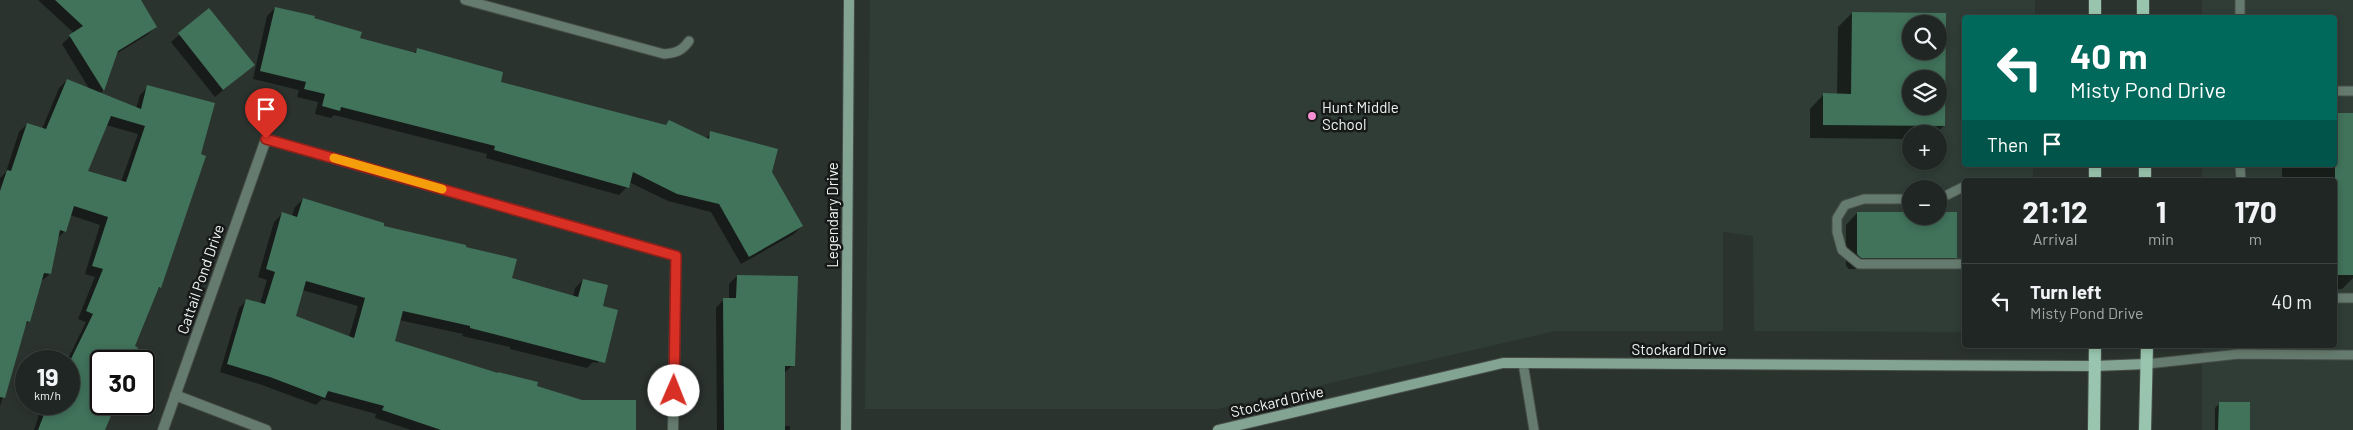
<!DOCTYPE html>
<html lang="en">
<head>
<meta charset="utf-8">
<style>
	body { margin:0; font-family:Barlow,sans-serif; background:#2d3230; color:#f1f3f6; height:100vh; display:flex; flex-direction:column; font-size:19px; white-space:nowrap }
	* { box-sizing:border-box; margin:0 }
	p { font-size:16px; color:#a2a5a6 }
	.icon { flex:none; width:28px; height:28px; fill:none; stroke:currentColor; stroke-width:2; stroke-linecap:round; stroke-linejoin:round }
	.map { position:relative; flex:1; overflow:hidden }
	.panel { position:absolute; left:1962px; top:178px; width:375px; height:170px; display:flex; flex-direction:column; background:#202623; border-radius:5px; box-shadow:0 2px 8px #0003,0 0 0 1px #3d4341 }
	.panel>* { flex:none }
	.guide { position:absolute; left:1962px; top:15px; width:375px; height:152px; border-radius:5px; box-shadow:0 2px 8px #0003,0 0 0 1px #3d4341; background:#00695c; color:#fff; overflow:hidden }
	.fabs { position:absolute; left:1902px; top:15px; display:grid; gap:10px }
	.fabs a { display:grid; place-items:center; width:45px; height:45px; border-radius:50%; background:#202623; box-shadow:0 2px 8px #0003,0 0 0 1px #3d4341; font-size:25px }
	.speed { position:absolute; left:15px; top:350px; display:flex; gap:10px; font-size:25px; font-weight:700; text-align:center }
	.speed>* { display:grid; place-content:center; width:65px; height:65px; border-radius:50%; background:#202623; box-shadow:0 2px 8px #0003,0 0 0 1px #3d4341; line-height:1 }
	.speed small { font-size:12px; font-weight:400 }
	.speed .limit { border:2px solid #111; border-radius:8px; background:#fff; color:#111 }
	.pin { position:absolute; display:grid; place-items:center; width:42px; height:42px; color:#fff; margin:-51px -21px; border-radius:50% 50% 50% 0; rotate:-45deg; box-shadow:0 0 5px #0007 }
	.pin .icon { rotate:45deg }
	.me { position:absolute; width:55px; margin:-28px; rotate:1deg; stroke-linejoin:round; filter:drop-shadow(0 0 4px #0008) }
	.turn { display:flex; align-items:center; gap:18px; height:105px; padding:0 25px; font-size:22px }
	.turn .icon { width:65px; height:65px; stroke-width:2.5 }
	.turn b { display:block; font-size:35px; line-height:42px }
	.then { display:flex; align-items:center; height:48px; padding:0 25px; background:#0003; gap:10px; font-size:19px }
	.eta { display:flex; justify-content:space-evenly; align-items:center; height:85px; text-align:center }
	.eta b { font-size:30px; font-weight:700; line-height:35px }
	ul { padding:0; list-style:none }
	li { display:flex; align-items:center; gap:15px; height:75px; padding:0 25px; border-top:1px solid #3d4341 }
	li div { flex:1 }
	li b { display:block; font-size:19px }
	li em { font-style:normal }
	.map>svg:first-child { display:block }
</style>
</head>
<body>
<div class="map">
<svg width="2353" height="430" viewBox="0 0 2353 430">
	<rect width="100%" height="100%" fill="#2b332f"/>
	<path fill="#2f3d36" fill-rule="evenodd" d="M870 0H2035V17L1965 18V165H2033V180H1965V332L1754 331 1753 236 1723 232V331H1555L1218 409H865ZM1911 24H1939V51H1911ZM1911 79H1939V106H1911ZM1911 134H1939V161H1911ZM1911 189H1939V216H1911Z
		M2202 0H2353V430H2202V345H2335V180H2202V165H2335V18L2202 17Z"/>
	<path fill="#0007" fill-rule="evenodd" d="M38 0H139L156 27 147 35 116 54 103 91 100 94 136 109 140 95 148 87 199 155 204 157 160 287 156 292 133 347 137 348 130 361H101V404H115L103 430H34L40 412 28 407 30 404H69V361H67L86 322 78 319 95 277 85 274 100 225 70 215 65 231 57 239 50 274 40 282 29 321 25 326 0 406V178L6 172 19 132 27 124 42 129 59 88 67 80 90 90 62 44 74 33ZM106 125 138 134 121 182 86 172Z
		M275 8 313 19 359 39 413 54 418 49 499 82 665 126 669 121 705 139 711 133 771 172 802 226 794 234 741 264 711 212 668 201 629 182 627 187 619 195 486 158 487 154 334 115 331 118 315 114 318 102 297 97 299 90 253 79 267 16Z
		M209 10 253 65 215 97 171 42Z
		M1852 13 1945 14 1944 126 1935 134H1911V139L1810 138V109L1824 94 1837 95 1838 27ZM1911 24H1939V51H1911ZM1911 79H1939V106H1911Z
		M2335 114H2353V278L2342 289H2335V180H2282V165H2335Z
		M303 199 382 227 464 248 511 279 573 297 575 288 583 280 601 307 605 355 597 363 593 362 587 368 510 349V347L462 336 463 334 399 320 394 342 535 387 573 430H411L375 418 376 414 322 399 316 405 262 385 220 372 239 308 247 300 260 304 267 280 258 277 274 222 282 214 292 216 295 207ZM302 290 358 306 349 337 294 316Z
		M1857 213H1911V216H1939V213H1956V257L1944 269H1849L1846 266V225Z
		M737 276 793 365 783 374V426H790V430H717L716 308 724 299H729V284Z
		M2219 404 2248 430H2215V408Z"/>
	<path fill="#41725a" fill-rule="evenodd" d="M55 0H141L157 27 118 51 104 91 69 35 83 26Z
		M275 7 315 16 314 18 362 32 360 38 416 53 417 48 503 72 501 82 666 125 669 120 709 139 710 131 778 149 772 172 803 226 749 257 719 204 677 194 633 172 629 188 494 150 495 146 341 107 340 111 322 106 325 94 304 89 306 82 260 71Z
		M209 8 255 65 223 90 178 33Z
		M1852 12 1946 13 1945 126 1823 125V93L1851 94ZM1911 24H1939V51H1911ZM1911 79H1939V106H1911Z
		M67 79 141 109 147 85 215 103 201 154 206 156 161 288 159 287 135 346 138 348 132 361H101V404H116L105 430H38L48 404H69V363L93 314 86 311 103 269 92 266 108 217 74 206 66 232 60 230 51 274 44 273 30 322 27 321 5 398 0 397V191L7 170 11 171 27 123 46 129ZM111 116 145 126 126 182 88 171Z
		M2335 113H2353V275H2335Z
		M303 198 384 223V226L466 245V247L517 259 512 278 578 297 583 279 608 285 603 306 618 310 605 363 470 328V326L403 311 395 341 498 373V372L538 382 537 386 582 400H636V430H441L382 410 384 406 328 391 325 398 270 377 227 364 246 299 265 304 275 272 266 269 282 212 297 217ZM306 281 365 298 354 338 296 316Z
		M1857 212H1911V216H1939V212H1957V258H1861L1857 254Z
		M737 275 798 276 795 366H785V430H724L723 298H736Z
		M2219 402H2250V430H2218Z"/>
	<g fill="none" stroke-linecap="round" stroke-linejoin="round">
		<defs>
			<path id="lane" d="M465 0 664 54C676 53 682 51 689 41
				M2240 0V18
				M2335 91H2353
				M2240 165 2241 180
				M1911 199H1864L1845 205 1837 218V232L1842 250 1859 264H1965
				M1939 199 1965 186
				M2335 298H2353
				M1523 363 1534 430
				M2147 364 2239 354 2353 355"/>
			<path id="street" d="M175 395 266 430
				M163 430 266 139 676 256 673 430"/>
			<path id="secondary" d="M846 430 849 0
				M1218 430 1503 363 2094 366 2147 364"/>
			<path id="primary" d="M2095 0V18
				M2143 0V18
				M2145 165V180
				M2095 180V165
				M2094 430 2095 345
				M2145 430 2147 345"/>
		</defs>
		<use href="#lane" stroke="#474e4a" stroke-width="11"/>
		<use href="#street" stroke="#474e4a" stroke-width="12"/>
		<use href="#secondary" stroke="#474e4a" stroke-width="12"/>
		<use href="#primary" stroke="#474e4a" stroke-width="14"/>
		<use href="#lane" stroke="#667b6f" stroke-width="9"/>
		<use href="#street" stroke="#667b6f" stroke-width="10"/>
		<use href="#secondary" stroke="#83a493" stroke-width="10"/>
		<use href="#primary" stroke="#99c5ae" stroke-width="12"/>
	</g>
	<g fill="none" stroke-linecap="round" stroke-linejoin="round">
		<defs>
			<path id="route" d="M266 139 676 256 674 391"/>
		</defs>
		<use href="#route" stroke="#8d1f18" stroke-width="12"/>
		<use href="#route" stroke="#d93025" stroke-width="9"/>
		<path stroke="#f59e0b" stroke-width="9" d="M334 158 442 189"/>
	</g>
	<circle fill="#f591d2" stroke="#161918" stroke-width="2" cx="1312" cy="116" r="5"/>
	<g text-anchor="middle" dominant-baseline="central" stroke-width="5" stroke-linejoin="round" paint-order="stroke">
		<g font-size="15" fill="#f0f5f2" stroke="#161918" text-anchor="start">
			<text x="1322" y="107">Hunt Middle<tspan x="1322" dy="17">School</tspan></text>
		</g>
		<g font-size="15" fill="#f0f5f2" stroke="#161918">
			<text transform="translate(832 215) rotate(-90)">Legendary Drive</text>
			<text transform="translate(200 279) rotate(-71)">Cattail Pond Drive</text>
			<text x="1679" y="349">Stockard Drive</text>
			<text transform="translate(1277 401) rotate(-13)">Stockard Drive</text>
		</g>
	</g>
</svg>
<div class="fabs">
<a><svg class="icon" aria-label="search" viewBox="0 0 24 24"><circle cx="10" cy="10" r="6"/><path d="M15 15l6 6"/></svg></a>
<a><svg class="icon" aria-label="layers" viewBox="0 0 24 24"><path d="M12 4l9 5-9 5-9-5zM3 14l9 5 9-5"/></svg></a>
<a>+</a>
<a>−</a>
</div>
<div class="speed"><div>19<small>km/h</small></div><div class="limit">30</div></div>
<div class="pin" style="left:266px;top:139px;background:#d93025"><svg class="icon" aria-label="arrive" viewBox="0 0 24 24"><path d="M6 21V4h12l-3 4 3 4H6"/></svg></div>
<svg class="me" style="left:674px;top:391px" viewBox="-20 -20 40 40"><circle r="19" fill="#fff"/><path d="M0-13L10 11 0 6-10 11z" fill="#d93025"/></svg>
<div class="guide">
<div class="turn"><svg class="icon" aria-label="left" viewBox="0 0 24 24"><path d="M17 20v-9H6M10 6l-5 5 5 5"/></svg><div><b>40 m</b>Misty Pond Drive</div></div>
<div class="then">Then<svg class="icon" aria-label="arrive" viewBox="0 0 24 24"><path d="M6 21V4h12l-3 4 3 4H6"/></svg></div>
</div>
<section class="panel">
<div class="eta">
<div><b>21:12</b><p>Arrival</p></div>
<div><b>1</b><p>min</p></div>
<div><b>170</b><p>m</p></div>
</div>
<ul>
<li><svg class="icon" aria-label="left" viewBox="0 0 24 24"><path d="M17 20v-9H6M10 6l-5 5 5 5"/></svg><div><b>Turn left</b><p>Misty Pond Drive</p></div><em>40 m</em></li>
</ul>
</section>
</div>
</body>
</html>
